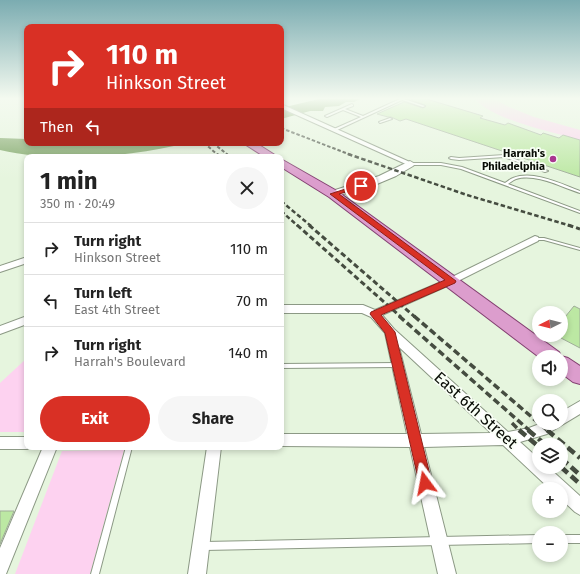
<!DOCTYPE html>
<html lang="en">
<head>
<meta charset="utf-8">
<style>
	body { margin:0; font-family:"Fira Sans",sans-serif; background:#f6f6f6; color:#222; height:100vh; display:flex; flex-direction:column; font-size:15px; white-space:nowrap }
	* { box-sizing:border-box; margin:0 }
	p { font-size:13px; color:#767676 }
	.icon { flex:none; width:22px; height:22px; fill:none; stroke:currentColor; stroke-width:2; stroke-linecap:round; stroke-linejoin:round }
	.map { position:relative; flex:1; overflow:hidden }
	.drawer { position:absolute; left:24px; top:154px; width:260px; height:296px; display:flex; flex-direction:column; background:#fff; border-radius:8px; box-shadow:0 2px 6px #0003 }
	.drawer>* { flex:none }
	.banner { position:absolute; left:24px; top:24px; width:260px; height:122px; border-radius:8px; box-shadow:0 2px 6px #0003; background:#d93025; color:#fff; overflow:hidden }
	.needle { width:26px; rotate:264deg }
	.fabs { position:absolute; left:532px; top:306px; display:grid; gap:8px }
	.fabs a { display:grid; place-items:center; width:36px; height:36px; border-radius:50%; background:#fff; box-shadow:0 2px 6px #0003; font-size:20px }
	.pin { position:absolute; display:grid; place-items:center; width:34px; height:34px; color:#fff; margin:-17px; border:2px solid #fff; border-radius:50%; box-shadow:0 1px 4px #0007 }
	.me { position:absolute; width:44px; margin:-22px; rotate:347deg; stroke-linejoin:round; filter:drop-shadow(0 0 3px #0008) }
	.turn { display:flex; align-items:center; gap:14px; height:84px; padding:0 16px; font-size:18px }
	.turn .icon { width:52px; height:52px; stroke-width:2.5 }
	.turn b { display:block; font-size:28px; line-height:34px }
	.then { display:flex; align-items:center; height:38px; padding:0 16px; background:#0003; gap:8px; font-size:15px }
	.round { display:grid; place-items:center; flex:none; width:42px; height:42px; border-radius:21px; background:#f6f6f6 }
	.overview { display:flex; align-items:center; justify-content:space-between; height:68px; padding:0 16px }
	h1 { font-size:24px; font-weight:700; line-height:30px }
	.cta { display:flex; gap:8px; margin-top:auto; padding:8px 16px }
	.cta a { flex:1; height:46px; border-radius:24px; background:#d93025; color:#fff; font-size:16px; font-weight:700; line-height:46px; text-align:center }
	.cta a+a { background:#f6f6f6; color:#222 }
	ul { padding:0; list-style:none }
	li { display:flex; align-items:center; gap:12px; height:52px; padding:0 16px; border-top:1px solid #e0e0e0 }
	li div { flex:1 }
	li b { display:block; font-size:15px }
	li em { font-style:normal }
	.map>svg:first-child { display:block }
</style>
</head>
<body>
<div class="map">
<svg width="580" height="574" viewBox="0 0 580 574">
	<rect width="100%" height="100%" fill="#e6f5de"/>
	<path fill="#fdd2f0" d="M473 98H493L507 106 534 117 580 130V140C547 130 498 122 473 98Z
		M27 358V432H0V383Z
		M124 450 90 574H15L62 451Z"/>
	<path fill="#78a15f" d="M323 98H362L354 102H346L339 106 325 107 323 111H310L281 119V108Z
		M0 138 27 139V143H187C132 157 56 163 0 150Z"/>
	<path fill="#bce8a3" stroke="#9fad98" d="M414 98H423L483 116 480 118 505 125 508 123 541 135 543 133 559 138 563 135 580 140V177L406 119 400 121 391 117H388L377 114 404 102 423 108 426 106 425 105 411 100Z
		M574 306 580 309V348L561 338V322Z
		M0 511H14L0 544Z"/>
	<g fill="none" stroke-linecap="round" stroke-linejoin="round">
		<defs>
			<path id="lane" d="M402 98H405L404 99 425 106 423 107 402 100 335 131 333 130 334 129 361 117 343 110 327 117 325 116 352 104 353 105V106L345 109 363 116Z
				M390 118 392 119 380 123 379 122Z
				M504 155 548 171 545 172 504 157 459 160 451 159 449 158 451 157 459 158Z
				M409 163H441L462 167 505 183C508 181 510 179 513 178 534 170 561 184 580 191V193C561 187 536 173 516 179 513 180 511 182 508 184L580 211V213L461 169 441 165H410L408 164Z
				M533 238H544L580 248V250L544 240H533Z
				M398 363H400L401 365 400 367H398L281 368V364Z
				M126 447H132L99 574H91Z
				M539 535V543L204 550 201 549 200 546 201 543 204 542Z
				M561 535H580V543H561Z"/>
			<path id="street" d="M281 104 412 163 413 164 408 165 281 108Z
				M535 236 538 237 539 239 538 241 454 283 382 315 394 329 508 432 529 428 542 423H561V412L580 401V414L547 434 520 442 539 459V467H548L580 496V515L575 512 561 499V489H550L503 445 424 447 456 574H438L410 447 281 446V434H407L385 333 371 317 362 313H281V305H363L375 310 448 279ZM399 347 491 433 421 434Z
				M27 257V263L0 272V266Z
				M27 316V324L0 334V326Z
				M0 437H27V447H32L27 449H0Z
				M43 447H57L6 574H0V548Z
				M207 447H221L206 574H188Z"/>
			<path id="secondary" d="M410 161 415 164 413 166 396 176 377 184 333 197 328 194 329 192 379 176Z"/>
			<path id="primary" d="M243 143H256L278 157H265Z
				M281 159 337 191 559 352 561 356 568 358 580 366V384L573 382 561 373V357H539L329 197 281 167Z"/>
		</defs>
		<use href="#lane" stroke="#8c9985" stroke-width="2"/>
		<use href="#street" stroke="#8c9985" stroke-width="2"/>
		<use href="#secondary" stroke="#8c9985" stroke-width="2"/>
		<use href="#primary" stroke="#834071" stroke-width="2"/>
		<use href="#lane" fill="#fff" fill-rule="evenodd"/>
		<use href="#street" fill="#fff" fill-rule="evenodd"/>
		<use href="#secondary" fill="#fff" fill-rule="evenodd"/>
		<use href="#primary" fill="#dc9dcd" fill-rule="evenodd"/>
		<path stroke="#454c40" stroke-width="2" stroke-dasharray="3.5 2" stroke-linecap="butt" d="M281 128 351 155
			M204 143 218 155
			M213 143 228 155"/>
		<path stroke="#454c40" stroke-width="2.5" stroke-dasharray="4.5 2.5" stroke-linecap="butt" d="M217 154 220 157
			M226 154 230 157
			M348 154 467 195 571 226
			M281 201 311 226
			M281 211 298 226"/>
		<path stroke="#454c40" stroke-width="3" stroke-dasharray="5.5 3" stroke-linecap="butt" d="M297 225 401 317
			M309 225 415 317
			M568 225 580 229"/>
		<path stroke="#454c40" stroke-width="3.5" stroke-dasharray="7 3.5" stroke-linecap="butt" d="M399 316 530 431
			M414 316 548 431
			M512 423 520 431"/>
		<path stroke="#454c40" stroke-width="4.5" stroke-dasharray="9 4.5" stroke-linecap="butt" d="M519 430 539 447
			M528 430 546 445
			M547 430 580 458
			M561 458 580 475
			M561 467 580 484"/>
	</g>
	<linearGradient id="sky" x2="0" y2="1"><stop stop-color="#7bacb1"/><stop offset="0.55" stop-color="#f4faf0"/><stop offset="1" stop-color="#f4faf0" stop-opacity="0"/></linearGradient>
	<rect width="580" height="179" fill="url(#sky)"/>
	<path fill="#d93025" stroke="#8d1f18" d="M361 184H364V187L339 194 456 281 455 283 381 315 395 332 432 483 430 488 425 490 421 488 419 483 385 333 370 314 371 312 445 280 330 194Z"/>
	<circle fill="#a93690" stroke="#f9fff6" stroke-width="1.5" cx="553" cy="159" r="4"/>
	<g text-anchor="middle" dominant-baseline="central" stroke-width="3.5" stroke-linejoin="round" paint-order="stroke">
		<g font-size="11" font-weight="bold" fill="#090d06" stroke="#f9fff6" text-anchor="end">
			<text x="545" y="153">Harrah's<tspan x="545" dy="13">Philadelphia</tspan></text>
		</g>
		<g font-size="16" fill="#090d06" stroke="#f9fff6">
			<text transform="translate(476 410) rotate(42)">East 6th Street</text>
		</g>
	</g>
</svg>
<div class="fabs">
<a><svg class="needle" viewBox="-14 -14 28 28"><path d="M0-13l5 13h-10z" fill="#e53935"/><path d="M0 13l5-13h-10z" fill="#767676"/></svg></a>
<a><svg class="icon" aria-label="sound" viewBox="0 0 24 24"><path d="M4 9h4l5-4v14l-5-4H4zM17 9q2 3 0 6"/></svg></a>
<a><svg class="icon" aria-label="search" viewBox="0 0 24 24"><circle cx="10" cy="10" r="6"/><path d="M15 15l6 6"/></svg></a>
<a><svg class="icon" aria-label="layers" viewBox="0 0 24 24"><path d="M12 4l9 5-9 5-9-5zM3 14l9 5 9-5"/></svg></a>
<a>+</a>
<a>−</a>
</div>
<div class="pin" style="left:361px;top:186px;background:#d93025"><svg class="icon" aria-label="arrive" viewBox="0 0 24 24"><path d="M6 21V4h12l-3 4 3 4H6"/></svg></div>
<svg class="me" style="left:425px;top:483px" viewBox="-20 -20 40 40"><path d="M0-17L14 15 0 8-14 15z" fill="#d93025" stroke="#fff" stroke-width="4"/></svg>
<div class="banner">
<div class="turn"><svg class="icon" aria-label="right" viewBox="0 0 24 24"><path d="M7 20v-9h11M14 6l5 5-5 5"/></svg><div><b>110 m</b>Hinkson Street</div></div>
<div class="then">Then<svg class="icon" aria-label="left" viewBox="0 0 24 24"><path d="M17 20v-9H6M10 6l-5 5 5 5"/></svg></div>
</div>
<section class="drawer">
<div class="overview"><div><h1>1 min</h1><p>350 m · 20:49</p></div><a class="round"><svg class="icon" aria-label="close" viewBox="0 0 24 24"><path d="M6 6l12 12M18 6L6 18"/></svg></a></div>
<ul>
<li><svg class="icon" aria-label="right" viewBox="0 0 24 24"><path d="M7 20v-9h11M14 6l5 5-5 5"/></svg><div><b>Turn right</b><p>Hinkson Street</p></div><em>110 m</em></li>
<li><svg class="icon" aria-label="left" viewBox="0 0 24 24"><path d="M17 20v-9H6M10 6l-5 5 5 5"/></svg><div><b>Turn left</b><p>East 4th Street</p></div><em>70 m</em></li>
<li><svg class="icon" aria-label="right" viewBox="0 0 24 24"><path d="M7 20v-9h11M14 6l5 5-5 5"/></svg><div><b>Turn right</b><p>Harrah's Boulevard</p></div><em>140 m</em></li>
</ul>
<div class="cta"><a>Exit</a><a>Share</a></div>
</section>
</div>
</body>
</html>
